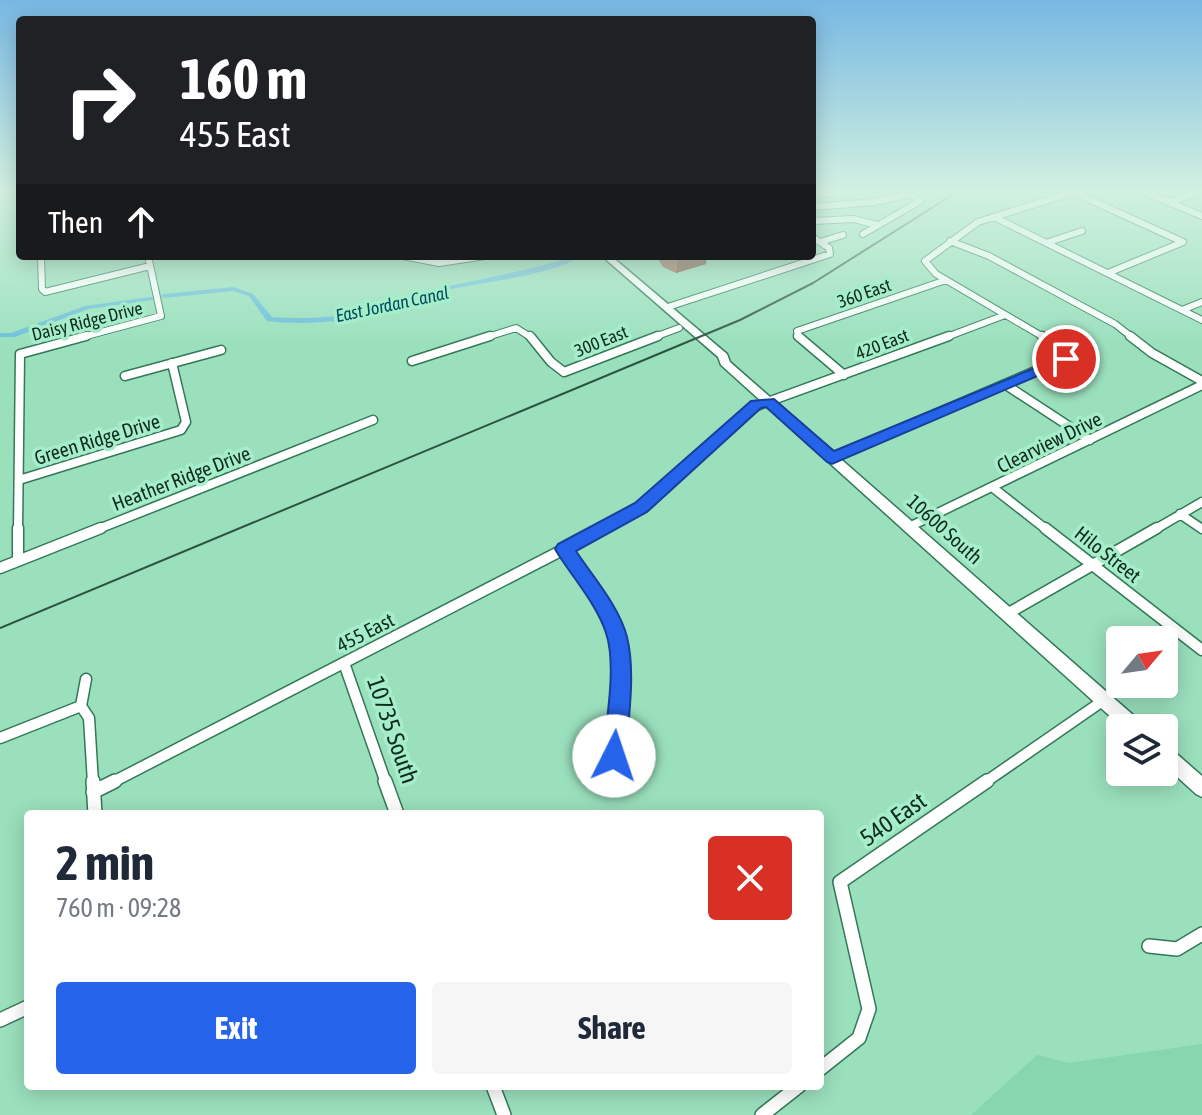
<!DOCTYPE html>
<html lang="en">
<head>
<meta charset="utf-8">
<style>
	body { margin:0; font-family:"Asap Condensed",sans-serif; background:#f6f6f7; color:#1f2937; height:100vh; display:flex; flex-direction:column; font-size:30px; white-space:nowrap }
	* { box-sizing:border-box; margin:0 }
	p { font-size:26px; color:#747a83 }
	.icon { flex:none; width:44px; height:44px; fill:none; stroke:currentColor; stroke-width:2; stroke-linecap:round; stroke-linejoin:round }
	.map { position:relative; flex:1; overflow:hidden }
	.panel { position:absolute; left:24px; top:810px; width:800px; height:280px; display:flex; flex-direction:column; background:#fff; border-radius:8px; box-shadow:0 4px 20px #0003 }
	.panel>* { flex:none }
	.guide { position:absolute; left:16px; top:16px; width:800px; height:244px; border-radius:8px; box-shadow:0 4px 20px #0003; background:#202124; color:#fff; overflow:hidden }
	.needle { width:52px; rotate:61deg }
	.controls { position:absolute; left:1106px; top:626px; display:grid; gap:16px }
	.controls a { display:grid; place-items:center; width:72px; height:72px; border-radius:8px; background:#fff; box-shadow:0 4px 20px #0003; font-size:40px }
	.pin { position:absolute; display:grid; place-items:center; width:68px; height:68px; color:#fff; margin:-34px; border:4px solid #fff; border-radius:50%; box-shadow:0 2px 8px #0007 }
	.me { position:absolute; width:88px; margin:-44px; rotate:4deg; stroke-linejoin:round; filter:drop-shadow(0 0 6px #0008) }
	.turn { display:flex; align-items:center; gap:28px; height:168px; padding:0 32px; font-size:36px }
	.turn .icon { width:104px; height:104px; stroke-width:2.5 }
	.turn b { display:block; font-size:56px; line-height:68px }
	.then { display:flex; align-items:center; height:76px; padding:0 32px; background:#0003; gap:16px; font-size:30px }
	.round { display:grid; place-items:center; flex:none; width:84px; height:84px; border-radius:8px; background:#f6f6f7 }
	.head { display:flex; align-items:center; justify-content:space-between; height:136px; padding:0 32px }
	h1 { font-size:48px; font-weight:700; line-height:60px }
	.action { display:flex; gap:16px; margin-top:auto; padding:16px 32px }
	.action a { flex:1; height:92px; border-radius:8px; background:#2563eb; color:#fff; font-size:32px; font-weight:700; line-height:92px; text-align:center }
	.action a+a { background:#f6f6f7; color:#1f2937 }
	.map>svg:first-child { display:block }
</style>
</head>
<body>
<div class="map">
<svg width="1202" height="1115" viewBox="0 0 1202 1115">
	<rect width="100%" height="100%" fill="#9ae0bd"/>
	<path fill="#87d6b0" d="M1202 1044V1115H971L1037 1055 1069 1063Z"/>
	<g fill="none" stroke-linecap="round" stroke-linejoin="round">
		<path fill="#6dbfdb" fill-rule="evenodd" d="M574 256H583C548 276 488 281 447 290 427 295 409 304 389 310 351 321 307 326 267 321L249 296 233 291 164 298 161 296 164 294 233 287 253 294 272 317C309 320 347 317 383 307 403 302 421 293 441 288 486 277 531 271 574 256Z
			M151 297 153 298V300L88 309 15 337H0V333H11L85 306Z"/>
		<defs>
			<path id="street-far3" d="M1073 192 1183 242 1108 273
				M1144 192 1202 216
				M812 195 849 192
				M1169 202 1199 192
				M812 207 874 202 919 192
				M994 217 1202 320
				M812 221 854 219 877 225
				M863 234 920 201 911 193
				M950 241 989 256 1115 324 1133 338
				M820 242 843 235
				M1046 243 1082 231
				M41 256 42 289 45 292 150 266
				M403 256 439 263 485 256
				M668 307 830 254 829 248 812 237
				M1182 310 1202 302
				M79 338 161 316 148 256
				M484 338 516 328 532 338
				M652 338 679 328
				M799 338 797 331 946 280
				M944 338 1005 315
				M1045 338 936 274 925 261 978 222 1074 192"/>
			<path id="street-far2" d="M530 336 551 362 564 372 658 336
				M798 336 844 375
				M1130 336 1152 353 1202 381
				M412 361 490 336
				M125 376 221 350
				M1006 385 1090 440
				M832 458 1068 357 1060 347 1042 336
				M19 480 181 430 186 422 172 363
				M992 487 1047 530
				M1180 514 1202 529
				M909 527 1202 385
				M18 530 20 354 86 336
				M96 530 373 420
				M601 530 651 500 751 408 949 336
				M1154 530 1202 502"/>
			<path id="street-far1" d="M1045 528 1202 650
				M564 549 607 613 619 643 612 783
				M18 561V528
				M0 568 101 528
				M1007 614 1157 528
				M344 663 386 783
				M86 679 81 706 89 718 93 783
				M0 738 81 706
				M111 783 605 528
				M984 783 1104 700"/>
			<path id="street" d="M93 781 95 814
				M385 781 397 814
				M612 788V781
				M93 792 115 781
				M1149 946 1177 949 1202 934
				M0 1020 28 1007
				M820 1069 859 1038 869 1009 840 882 987 781
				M493 1086 504 1115
				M762 1115 799 1086"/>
			<path id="primary" d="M602 256H611L727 354 730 362 1141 722 1143 728H1123L721 365 718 357Z
				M1164 746 1170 748 1202 776V797L1196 794 1164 765Z"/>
		</defs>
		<use href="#street-far3" stroke="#327859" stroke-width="8"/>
		<use href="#street-far2" stroke="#327859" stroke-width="11"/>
		<use href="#street-far1" stroke="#327859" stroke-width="13"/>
		<use href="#street" stroke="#327859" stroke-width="16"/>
		<use href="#primary" stroke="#327859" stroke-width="3"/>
		<use href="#street-far3" stroke="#fff" stroke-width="6"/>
		<use href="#street-far2" stroke="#fff" stroke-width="8"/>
		<use href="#street-far1" stroke="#fff" stroke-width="10"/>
		<use href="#street" stroke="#fff" stroke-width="13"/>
		<use href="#primary" fill="#fff" fill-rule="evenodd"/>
		<path stroke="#2d5241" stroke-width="2" d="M0 628 740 320 813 283 957 192"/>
	</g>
	<path fill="#a36c57" d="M656 256H707L706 264 676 273 663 267Z"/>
	<path fill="#845847" d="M678 256H707L706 264 676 273Z"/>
	<linearGradient id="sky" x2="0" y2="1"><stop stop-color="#77b8e3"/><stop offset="0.55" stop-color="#d2f1e1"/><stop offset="1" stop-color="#d2f1e1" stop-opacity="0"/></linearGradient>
	<rect width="1202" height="348" fill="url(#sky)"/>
	<path fill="#2563eb" stroke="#184099" stroke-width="2" d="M1066 355 1070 356V362L832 464 827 462 766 407 761 408 647 512 576 551C593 577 619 606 627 637 636 674 628 718 626 756L622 764 614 767 606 764 603 756C606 721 617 666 606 633 597 605 574 579 558 554L555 549 558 544 635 503 751 401 774 399 834 451Z"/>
	<g text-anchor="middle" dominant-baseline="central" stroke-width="7" stroke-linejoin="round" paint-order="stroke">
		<g font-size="18" fill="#0f2c1f" stroke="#a6edca">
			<text transform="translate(864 293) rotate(-19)">360 East</text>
			<text transform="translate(87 321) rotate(-14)">Daisy Ridge Drive</text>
			<text transform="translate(601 341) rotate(-22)">300 East</text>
			<text transform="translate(882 344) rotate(-21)">420 East</text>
		</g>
		<g font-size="18" font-style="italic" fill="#014d60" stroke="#a6edca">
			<text transform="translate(392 304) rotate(-12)">East Jordan Canal</text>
		</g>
		<g font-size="20" fill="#0f2c1f" stroke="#a6edca">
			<text transform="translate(97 439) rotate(-17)">Green Ridge Drive</text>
			<text transform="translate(1049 442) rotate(-26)">Clearview Drive</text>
			<text transform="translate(181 478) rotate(-21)">Heather Ridge Drive</text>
			<text transform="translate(945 529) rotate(42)">10600 South</text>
			<text transform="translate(1108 554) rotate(38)">Hilo Street</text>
			<text transform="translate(365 632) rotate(-27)">455 East</text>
		</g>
		<g font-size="24" fill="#0f2c1f" stroke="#a6edca">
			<text transform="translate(393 730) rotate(71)">10735 South</text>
			<text transform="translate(893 819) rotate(-35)">540 East</text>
		</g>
	</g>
</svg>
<div class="controls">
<a><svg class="needle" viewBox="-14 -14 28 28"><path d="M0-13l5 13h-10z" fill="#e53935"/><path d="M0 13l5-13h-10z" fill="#747a83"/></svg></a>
<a><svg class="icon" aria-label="layers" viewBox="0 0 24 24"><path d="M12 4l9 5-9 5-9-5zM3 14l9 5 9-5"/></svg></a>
</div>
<div class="pin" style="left:1066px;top:359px;background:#d93025"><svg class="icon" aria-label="arrive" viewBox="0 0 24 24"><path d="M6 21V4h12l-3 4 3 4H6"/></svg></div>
<svg class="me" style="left:614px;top:756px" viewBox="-20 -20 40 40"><circle r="19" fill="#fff"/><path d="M0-13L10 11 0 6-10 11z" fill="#2563eb"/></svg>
<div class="guide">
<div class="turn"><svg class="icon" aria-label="right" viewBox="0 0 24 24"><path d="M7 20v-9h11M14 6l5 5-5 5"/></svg><div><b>160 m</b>455 East</div></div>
<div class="then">Then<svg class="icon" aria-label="ahead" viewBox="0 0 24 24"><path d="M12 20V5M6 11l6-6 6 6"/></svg></div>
</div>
<section class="panel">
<div class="head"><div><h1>2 min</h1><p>760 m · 09:28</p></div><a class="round" style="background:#d93025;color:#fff"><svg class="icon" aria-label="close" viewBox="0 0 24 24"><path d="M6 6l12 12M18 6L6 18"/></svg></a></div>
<div class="action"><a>Exit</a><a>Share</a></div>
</section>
</div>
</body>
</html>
